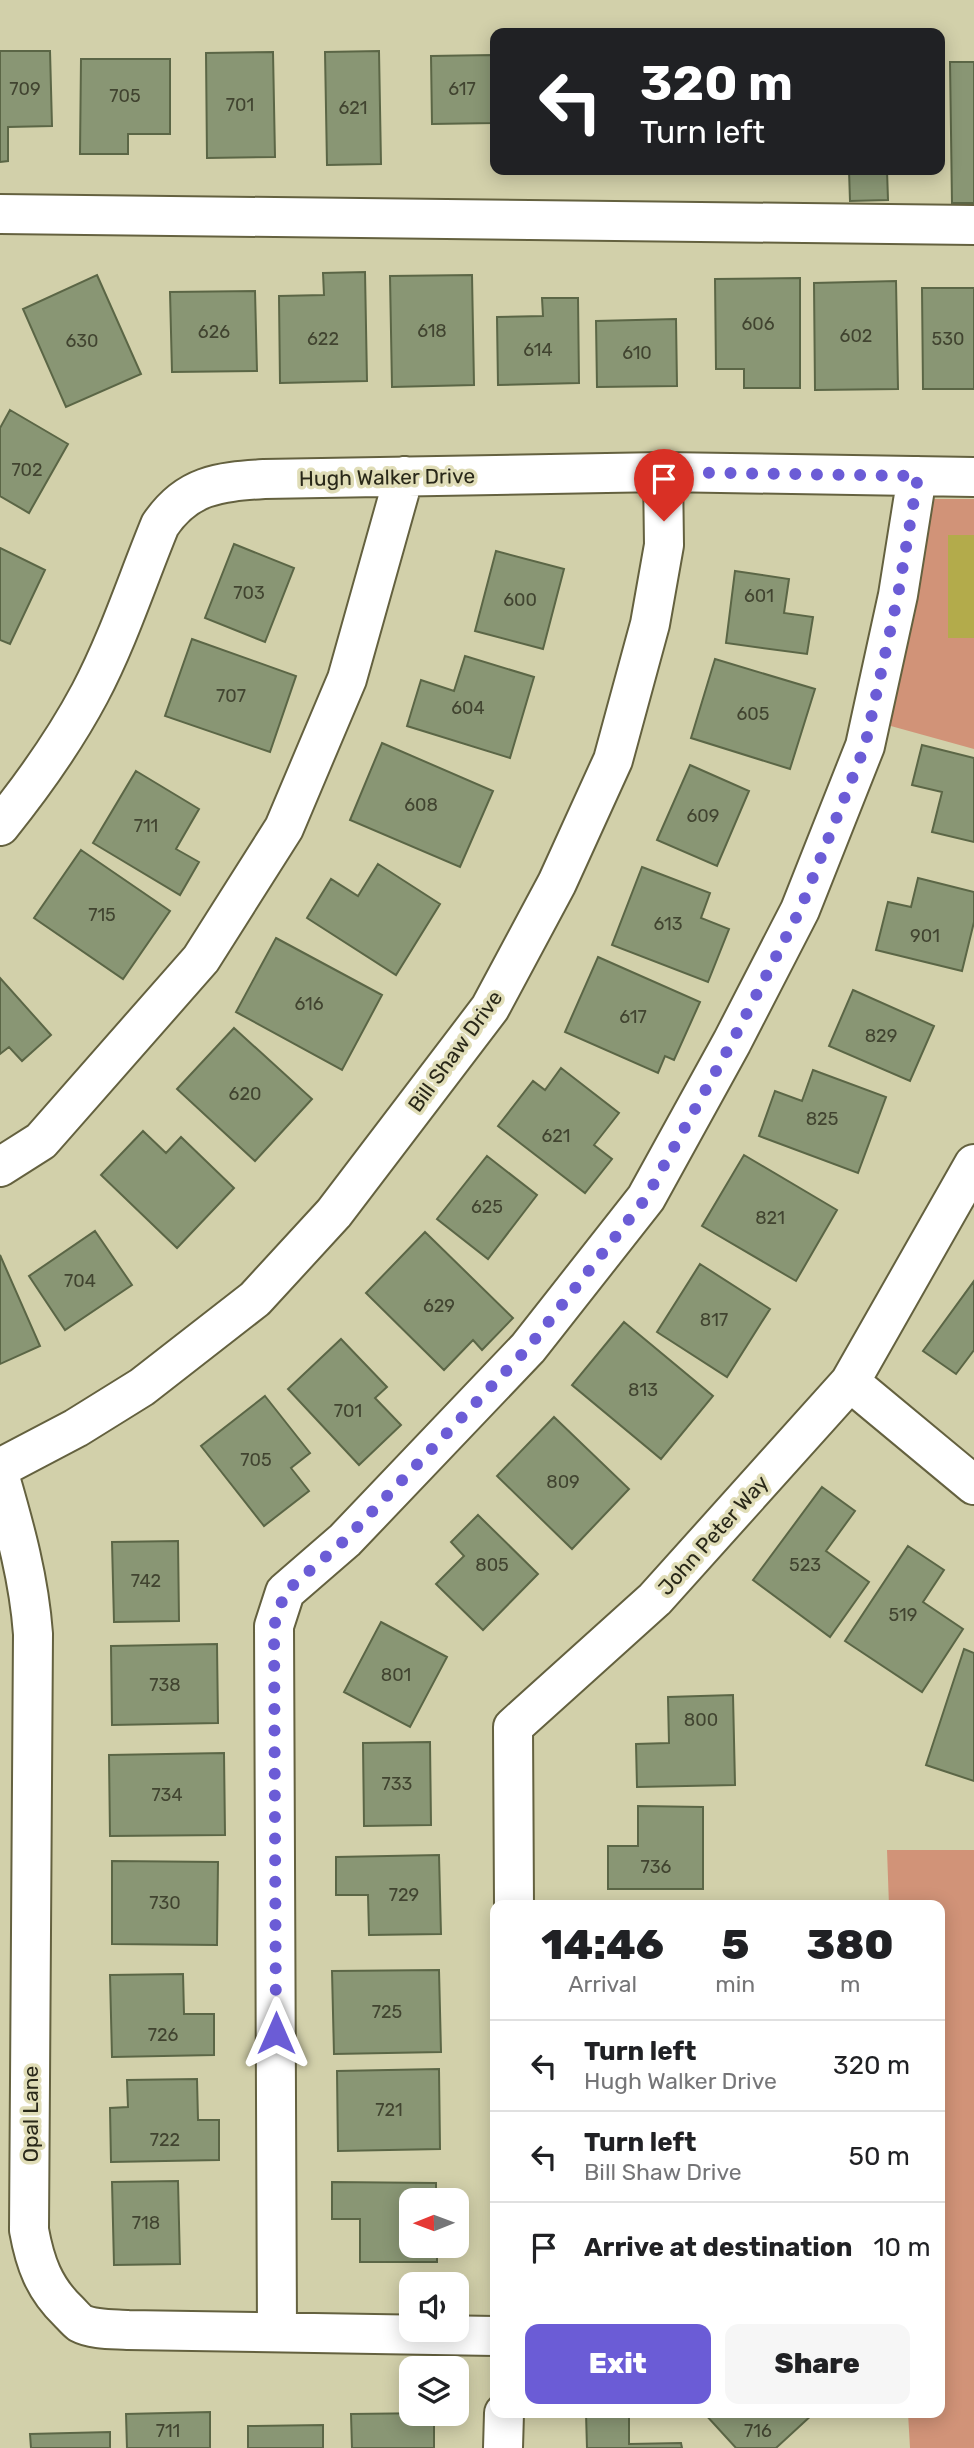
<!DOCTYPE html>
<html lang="en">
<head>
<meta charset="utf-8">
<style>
	body { margin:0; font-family:Rubik,sans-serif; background:#f6f6f6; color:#202124; height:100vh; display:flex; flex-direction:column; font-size:26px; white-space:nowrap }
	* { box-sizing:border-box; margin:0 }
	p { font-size:23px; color:#757577 }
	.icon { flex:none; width:38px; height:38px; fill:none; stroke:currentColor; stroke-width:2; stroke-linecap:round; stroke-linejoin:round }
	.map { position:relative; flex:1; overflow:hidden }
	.drawer { position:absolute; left:490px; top:1900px; width:455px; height:518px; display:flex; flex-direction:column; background:#fff; border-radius:14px; box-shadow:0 4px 18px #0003 }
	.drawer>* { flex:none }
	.hud { position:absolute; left:490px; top:28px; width:455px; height:147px; border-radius:14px; box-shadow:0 4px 18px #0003; background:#202124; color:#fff; overflow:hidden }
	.needle { width:46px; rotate:269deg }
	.fabs { position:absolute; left:399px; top:2188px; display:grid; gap:14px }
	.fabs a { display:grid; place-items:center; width:70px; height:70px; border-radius:14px; background:#fff; box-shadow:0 4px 18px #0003; font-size:35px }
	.pin { position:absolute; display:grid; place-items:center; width:60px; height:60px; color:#fff; margin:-72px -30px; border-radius:50% 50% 50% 0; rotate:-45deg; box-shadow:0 0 7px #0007 }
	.pin .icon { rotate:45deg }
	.me { position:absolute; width:77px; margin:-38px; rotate:0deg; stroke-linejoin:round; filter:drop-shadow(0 0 5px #0008) }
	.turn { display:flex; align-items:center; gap:24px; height:147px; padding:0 35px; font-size:32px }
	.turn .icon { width:91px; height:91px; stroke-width:2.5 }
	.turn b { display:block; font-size:49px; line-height:60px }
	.eta { display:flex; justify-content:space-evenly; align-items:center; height:119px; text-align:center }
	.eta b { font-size:42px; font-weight:800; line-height:49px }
	.primary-button { display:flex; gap:14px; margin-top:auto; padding:14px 35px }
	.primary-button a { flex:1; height:80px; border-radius:14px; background:#6b5cd6; color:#fff; font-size:28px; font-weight:800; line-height:80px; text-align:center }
	.primary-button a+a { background:#f6f6f6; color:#202124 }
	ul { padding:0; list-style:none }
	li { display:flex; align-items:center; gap:21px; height:91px; padding:0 35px; border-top:2px solid #e0e0e0 }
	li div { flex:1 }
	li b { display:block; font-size:26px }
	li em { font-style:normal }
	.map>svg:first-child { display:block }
</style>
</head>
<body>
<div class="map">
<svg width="974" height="2448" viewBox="0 0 974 2448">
	<rect width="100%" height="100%" fill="#d2d0aa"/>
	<path fill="#d19378" d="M931 499H974V749L880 723Z
		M887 1850H974V2448H910L908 2413H940V1906H889Z"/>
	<path fill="#b3ab4b" d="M948 535H974V638H948Z"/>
	<path fill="#899674" stroke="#5b6646" stroke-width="2" d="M0 51H50L52 126 8 127V161L0 162Z
		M379 51 381 164 327 165 325 52Z
		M273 52 275 157 207 158 206 53Z
		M492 55 494 123 432 124 431 56Z
		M81 59H170V134H128V154H80Z
		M950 62H974V203H952Z
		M849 170H887L888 200 850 201Z
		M365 272 367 381 280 383 279 296 324 295 323 273Z
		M97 275 141 374 66 407 23 309Z
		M472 275 474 385 392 387 390 276Z
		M800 278V388H744V369H716L715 279Z
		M896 281 898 389 815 390 814 283Z
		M922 288H974V389H923Z
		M255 291 257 371 172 372 170 292Z
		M542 298H578L579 383 498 385 497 317 543 316Z
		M676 319 677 386 597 387 596 321Z
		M10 410 68 444 29 513 0 496V428Z
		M234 544 294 568 265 642 205 618Z
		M0 548 45 570 10 644 0 640Z
		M496 551 564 569 543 649 475 631Z
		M735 571 789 579 784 613 813 617 807 654 726 643Z
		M192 639 296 676 270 752 165 716Z
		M465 656 534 677 510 758 407 726 421 680 454 691Z
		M715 659 815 689 790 769 691 738Z
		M382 743 493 791 460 867 350 820Z
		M922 745 974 758V842L932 832 942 792 912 785Z
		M690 765 749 791 717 866 657 840Z
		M136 771 199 809 176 849 199 862 180 895 93 843Z
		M81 850 170 911 123 979 34 918Z
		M378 864 440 904 396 975 307 918 331 879 358 896Z
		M642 867 710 893 701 918 729 929 708 982 612 945Z
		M918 878 974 892V922L962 971 876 950 888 902 911 907Z
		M276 938 382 995 342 1070 236 1012Z
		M598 957 700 1002 674 1060 665 1056 658 1073 565 1032Z
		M0 978 51 1035 22 1061 9 1047 0 1054Z
		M853 990 934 1026 910 1081 829 1046Z
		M234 1028 312 1099 255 1161 177 1089Z
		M561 1068 619 1113 594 1145 612 1159 585 1193 498 1126 533 1081 545 1090Z
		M813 1070 886 1097 858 1173 759 1136 775 1091 802 1101Z
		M143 1131 166 1153 181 1137 234 1188 177 1248 101 1175Z
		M744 1155 837 1210 796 1281 702 1226Z
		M487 1156 537 1195 488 1259 437 1219Z
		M95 1231 132 1285 65 1330 29 1276Z
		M425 1232 513 1318 482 1350 473 1340 444 1370 366 1293Z
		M0 1255 40 1346 0 1364Z
		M700 1264 770 1309 727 1377 657 1332Z
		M974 1281V1350L956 1374 923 1351Z
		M624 1322 713 1396 661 1459 572 1385Z
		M341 1339 387 1387 375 1398 401 1425 359 1465 288 1389Z
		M265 1396 310 1453 291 1468 309 1491 264 1526 201 1446Z
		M554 1417 629 1489 572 1549 497 1476Z
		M822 1487 855 1511 826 1551 869 1582 830 1637 753 1580Z
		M478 1515 538 1574 483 1630 436 1584 464 1556 451 1542Z
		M178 1541 179 1621 114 1622 112 1542Z
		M908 1546 944 1570 923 1602 963 1629 922 1692 845 1641Z
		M381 1622 447 1657 410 1727 344 1692Z
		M217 1644 218 1723 112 1725 111 1646Z
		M964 1649 974 1653V1781L926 1765Z
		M733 1695 735 1785 637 1787 636 1744 669 1743 668 1697Z
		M430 1742 431 1825 364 1826 363 1743Z
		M224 1753 225 1835 110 1836 109 1755Z
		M638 1806 703 1807V1889H608V1846H638Z
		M439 1855 441 1934 369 1935 368 1895H336V1857Z
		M112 1861 218 1862 217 1945 112 1944Z
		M439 1970 441 2052 334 2054 332 1971Z
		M183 1974 184 2014H214V2055L112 2057 110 1975Z
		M439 2069 440 2149 338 2151 337 2071Z
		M197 2079 198 2120H219V2160L111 2162 110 2108 128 2107 127 2080Z
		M178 2181 180 2264 114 2265 112 2182Z
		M332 2182 436 2183V2200H411V2245H437V2262H360V2219H332Z
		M210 2412V2448H127L126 2414Z
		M434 2413V2448H352L351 2414Z
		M586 2413H629V2444L681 2443 682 2448H587Z
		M704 2413H814L776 2448H736Z
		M323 2425V2448H248V2426Z
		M110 2432V2448H31L30 2434Z"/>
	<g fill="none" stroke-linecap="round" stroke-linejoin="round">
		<defs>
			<path id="minor" d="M0 214 974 225
				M0 826C33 785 65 740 90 693 118 640 137 581 160 525 187 485 218 482 264 479L663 472 974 477
				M0 1167 41 1141 201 959 284 828 347 679 404 476
				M850 1382 974 1485
				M0 1468 76 1428 142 1387 255 1299 334 1213 490 1008 557 883 613 760 650 624 664 545 663 472
				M0 1477C15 1529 29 1579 33 1634L29 2230C35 2263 44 2288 68 2311 72 2315 76 2320 80 2323 93 2330 114 2329 128 2330L495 2336
				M514 1906 513 1727 655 1599 850 1382 974 1164
				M277 2332 274 1626 285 1592 345 1540 528 1348 646 1198 732 1042 800 910 865 746 898 595 917 476
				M503 2448 504 2413"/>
		</defs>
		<use href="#minor" stroke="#64613f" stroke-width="42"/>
		<use href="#minor" stroke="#fff" stroke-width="38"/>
	</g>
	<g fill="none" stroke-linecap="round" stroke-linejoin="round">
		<path stroke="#6b5cd6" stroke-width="12" stroke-dasharray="0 21.6" d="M276 2033 274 1626 285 1592 345 1540 528 1348 646 1198 732 1042 800 910 865 746 898 595 918 476 663 472 664 521"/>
	</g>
	<g text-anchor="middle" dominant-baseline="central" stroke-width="7" stroke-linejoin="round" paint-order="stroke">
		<g font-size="18" fill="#414430">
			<text x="25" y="89">709</text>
			<text x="462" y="89">617</text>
			<text x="125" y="96">705</text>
			<text x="240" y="105">701</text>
			<text x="353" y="108">621</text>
			<text x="758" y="324">606</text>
			<text x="432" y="331">618</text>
			<text x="214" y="332">626</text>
			<text x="856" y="336">602</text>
			<text x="323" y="339">622</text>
			<text x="948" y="339">530</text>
			<text x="82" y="341">630</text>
			<text x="538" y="350">614</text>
			<text x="637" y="353">610</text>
			<text x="27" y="470">702</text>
			<text x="249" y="593">703</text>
			<text x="759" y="596">601</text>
			<text x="520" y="600">600</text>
			<text x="231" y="696">707</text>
			<text x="468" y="708">604</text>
			<text x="753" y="714">605</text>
			<text x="421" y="805">608</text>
			<text x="703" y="816">609</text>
			<text x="146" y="826">711</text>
			<text x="102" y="915">715</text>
			<text x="668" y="924">613</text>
			<text x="925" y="936">901</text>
			<text x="309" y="1004">616</text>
			<text x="633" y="1017">617</text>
			<text x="881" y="1036">829</text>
			<text x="245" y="1094">620</text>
			<text x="822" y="1119">825</text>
			<text x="556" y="1136">621</text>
			<text x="487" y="1207">625</text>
			<text x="770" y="1218">821</text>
			<text x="80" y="1281">704</text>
			<text x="439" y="1306">629</text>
			<text x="714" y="1320">817</text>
			<text x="643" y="1390">813</text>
			<text x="348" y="1411">701</text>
			<text x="256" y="1460">705</text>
			<text x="563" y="1482">809</text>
			<text x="492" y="1565">805</text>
			<text x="805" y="1565">523</text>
			<text x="146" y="1581">742</text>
			<text x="903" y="1615">519</text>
			<text x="396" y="1675">801</text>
			<text x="165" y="1685">738</text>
			<text x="701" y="1720">800</text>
			<text x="397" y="1784">733</text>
			<text x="167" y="1795">734</text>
			<text x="656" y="1867">736</text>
			<text x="404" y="1895">729</text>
			<text x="165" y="1903">730</text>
			<text x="387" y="2012">725</text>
			<text x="163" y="2035">726</text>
			<text x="389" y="2110">721</text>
			<text x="165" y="2140">722</text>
			<text x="146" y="2223">718</text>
			<text x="168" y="2431">711</text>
			<text x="758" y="2431">716</text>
		</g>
		<g font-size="21" fill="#292819" stroke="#e0ddb7">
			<text transform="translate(387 477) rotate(-1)">Hugh Walker Drive</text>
			<text transform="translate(455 1051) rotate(-54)">Bill Shaw Drive</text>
			<text transform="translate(713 1535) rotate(-48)">John Peter Way</text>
			<text transform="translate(30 2114) rotate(-90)">Opal Lane</text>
		</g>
	</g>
</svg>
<div class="fabs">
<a><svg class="needle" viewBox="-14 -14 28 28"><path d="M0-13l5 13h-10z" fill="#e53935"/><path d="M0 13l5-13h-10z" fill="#757577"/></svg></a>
<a><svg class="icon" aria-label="sound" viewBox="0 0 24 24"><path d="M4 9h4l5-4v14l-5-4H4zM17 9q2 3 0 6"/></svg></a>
<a><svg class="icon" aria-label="layers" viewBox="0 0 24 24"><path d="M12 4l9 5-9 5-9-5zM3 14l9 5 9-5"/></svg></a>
</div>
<div class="pin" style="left:664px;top:521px;background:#d93025"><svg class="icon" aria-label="arrive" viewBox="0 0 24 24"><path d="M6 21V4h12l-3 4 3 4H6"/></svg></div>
<svg class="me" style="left:276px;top:2033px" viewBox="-20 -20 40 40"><path d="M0-17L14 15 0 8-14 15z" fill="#6b5cd6" stroke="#fff" stroke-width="4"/></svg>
<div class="hud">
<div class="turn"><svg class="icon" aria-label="left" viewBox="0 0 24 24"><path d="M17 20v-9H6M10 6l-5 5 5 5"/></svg><div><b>320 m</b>Turn left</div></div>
</div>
<section class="drawer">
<div class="eta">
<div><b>14:46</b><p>Arrival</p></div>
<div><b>5</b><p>min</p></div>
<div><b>380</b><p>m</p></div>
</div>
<ul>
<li><svg class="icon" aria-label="left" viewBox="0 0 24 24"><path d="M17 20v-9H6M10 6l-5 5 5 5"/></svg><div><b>Turn left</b><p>Hugh Walker Drive</p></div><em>320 m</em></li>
<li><svg class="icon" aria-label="left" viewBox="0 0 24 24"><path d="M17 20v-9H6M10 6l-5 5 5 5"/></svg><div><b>Turn left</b><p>Bill Shaw Drive</p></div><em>50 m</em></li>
<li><svg class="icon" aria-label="arrive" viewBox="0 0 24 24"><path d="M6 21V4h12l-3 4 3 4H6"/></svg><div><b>Arrive at destination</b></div><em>10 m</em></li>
</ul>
<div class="primary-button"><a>Exit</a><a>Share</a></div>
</section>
</div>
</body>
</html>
